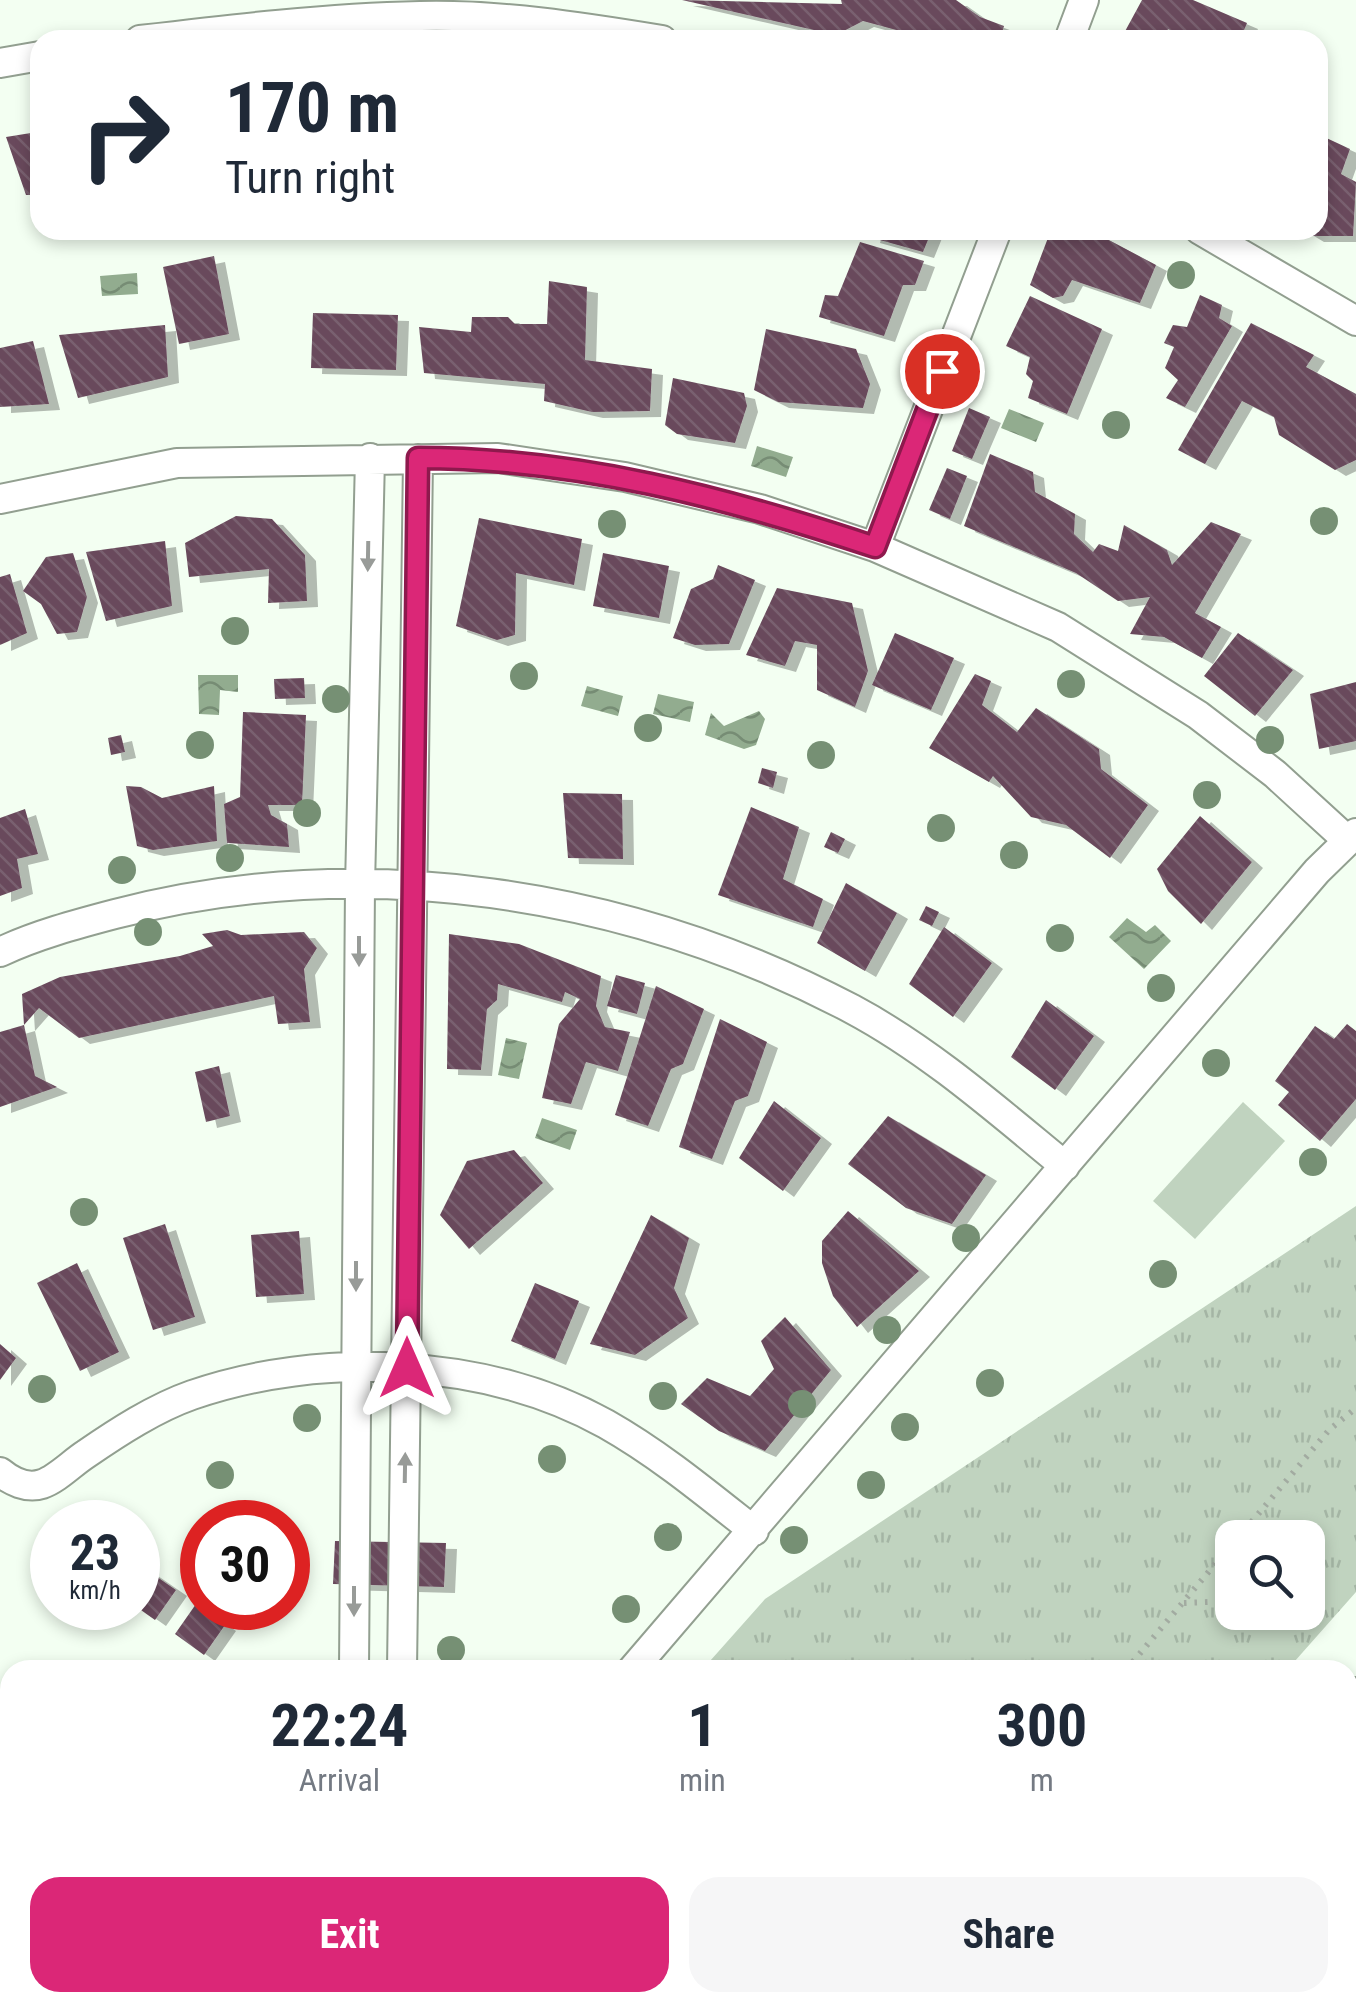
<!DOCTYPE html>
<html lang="en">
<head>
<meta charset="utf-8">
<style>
	body { margin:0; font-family:"Roboto Condensed",sans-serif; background:#f6f6f7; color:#1f2937; height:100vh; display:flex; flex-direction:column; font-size:38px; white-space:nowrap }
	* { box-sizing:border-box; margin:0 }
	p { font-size:32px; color:#747a83 }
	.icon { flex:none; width:55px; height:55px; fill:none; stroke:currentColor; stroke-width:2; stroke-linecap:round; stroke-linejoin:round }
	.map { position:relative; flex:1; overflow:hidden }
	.details { position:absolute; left:0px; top:1660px; width:1358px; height:352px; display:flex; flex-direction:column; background:#fff; border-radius:30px 30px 0 0; box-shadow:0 5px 15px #0003 }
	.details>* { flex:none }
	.hud { position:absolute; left:30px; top:30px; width:1298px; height:210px; border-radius:30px; box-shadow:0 5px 15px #0003; background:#fff; color:#1f2937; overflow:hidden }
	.fabs { position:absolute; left:1215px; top:1520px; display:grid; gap:20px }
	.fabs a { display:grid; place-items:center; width:110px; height:110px; border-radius:20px; background:#fff; box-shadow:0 5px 15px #0003; font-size:50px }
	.speed { position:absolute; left:30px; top:1500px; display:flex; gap:20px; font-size:50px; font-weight:700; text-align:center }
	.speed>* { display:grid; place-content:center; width:130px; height:130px; border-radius:50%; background:#fff; box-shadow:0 5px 15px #0003; line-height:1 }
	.speed small { font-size:25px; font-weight:400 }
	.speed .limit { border:15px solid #d22; background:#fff; color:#111 }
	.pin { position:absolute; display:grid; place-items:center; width:85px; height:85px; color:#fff; margin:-42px; border:5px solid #fff; border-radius:50%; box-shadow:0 2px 10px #0007 }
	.me { position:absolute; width:110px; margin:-55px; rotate:0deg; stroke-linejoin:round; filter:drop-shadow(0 0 8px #0008) }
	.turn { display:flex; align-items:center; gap:35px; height:210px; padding:0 30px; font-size:45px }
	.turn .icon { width:130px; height:130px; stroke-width:2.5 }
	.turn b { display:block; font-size:70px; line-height:85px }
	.eta { display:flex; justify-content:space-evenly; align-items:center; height:170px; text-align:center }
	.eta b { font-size:60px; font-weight:700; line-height:70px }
	.cta { display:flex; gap:20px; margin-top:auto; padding:20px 30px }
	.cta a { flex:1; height:115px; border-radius:30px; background:#db2777; color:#fff; font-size:40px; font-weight:700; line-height:115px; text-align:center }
	.cta a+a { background:#f6f6f7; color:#1f2937 }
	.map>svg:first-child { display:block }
</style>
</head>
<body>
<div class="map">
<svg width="1356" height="2012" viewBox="0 0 1356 2012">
	<defs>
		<pattern id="grass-tufts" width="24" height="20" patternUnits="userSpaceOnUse" patternTransform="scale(2.5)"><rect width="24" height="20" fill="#c0d3bf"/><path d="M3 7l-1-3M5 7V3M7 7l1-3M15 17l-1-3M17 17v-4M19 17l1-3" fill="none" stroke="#a4b5a4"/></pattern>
		<pattern id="water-waves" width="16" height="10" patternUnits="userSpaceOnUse" patternTransform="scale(2.5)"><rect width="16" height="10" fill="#92ac8f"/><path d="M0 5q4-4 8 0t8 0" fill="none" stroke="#768c74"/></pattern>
		<pattern id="building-back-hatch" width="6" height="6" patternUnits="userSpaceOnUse" patternTransform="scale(2.5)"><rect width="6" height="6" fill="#694a5c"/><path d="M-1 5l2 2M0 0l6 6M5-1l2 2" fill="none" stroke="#79616f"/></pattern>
		<filter id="shadow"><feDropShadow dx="11" dy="6" stdDeviation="0" flood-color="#0004"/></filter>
	</defs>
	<rect width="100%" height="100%" fill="#f3fff2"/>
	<path fill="url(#grass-tufts)" fill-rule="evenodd" d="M1356 1206V1592L1287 1670H702L765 1599ZM1232 1538H1308V1612H1232Z
		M326 2003H890L881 2012H334Z"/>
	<path fill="#c0d3bf" d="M1243 1102 1285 1141 1195 1239 1153 1201Z"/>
	<path fill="url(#water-waves)" d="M137 273 138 294 102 296 100 276Z
		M1009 409 1044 423 1036 442 1001 428Z
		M757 446 793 457 786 477 751 466Z
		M198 675H238V692L220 690 219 715 199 714Z
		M587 686 623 696 618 716 581 706Z
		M658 694 694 702 690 722 653 714Z
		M759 711 765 719 756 745 744 749 705 735 711 713 724 726Z
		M1127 918 1146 932 1155 925 1171 941 1144 969 1109 937Z
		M506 1038 527 1043 519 1079 498 1075Z
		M542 1118 577 1130 570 1150 535 1138Z"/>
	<path fill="url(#building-back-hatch)" filter="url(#shadow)" d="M682 0 842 4 841 0H956L980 17 1004 26 1000 40H914L900 31 863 21 836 35Z
		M1142 0H1193L1247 23 1240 40H1191L1168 29 1164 40H1134L1123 35Z
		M40 127V195H26L6 137 37 132Z
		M1320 135 1350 149 1341 174 1356 182 1353 236H1313L1303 230H1318Z
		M871 230H932L923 252 869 237Z
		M1051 230H1090L1156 265 1140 303 1072 280 1063 296 1053 298 1030 285Z
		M860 242 924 261 915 285H903L884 336 819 317 825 295 838 296Z
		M214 256 229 334 179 344 163 267Z
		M549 281 587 287 585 360 652 369 650 411 592 412 544 401 545 384 424 373 419 327 471 332 472 317H508L515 324H547Z
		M1200 295 1222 305 1219 318 1232 326 1185 407 1166 398 1178 380 1165 368 1174 347 1164 343 1173 325 1187 327Z
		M1030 296 1102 329 1067 414 1028 398 1033 381 1026 374 1030 357 1006 346Z
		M313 313 398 315 396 370 311 368Z
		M1251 323 1314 355 1306 367 1356 394V460L1335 470 1279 435 1274 417 1242 401 1205 464 1178 450Z
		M165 325 168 377 78 398 59 335Z
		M766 329 856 349 870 384 863 408 778 402 754 390Z
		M33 341 49 404 0 407V348Z
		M673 378 744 393 747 406 735 443 677 434 665 425Z
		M969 408 990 417 972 459 952 451Z
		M990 454 1033 472 1035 492 1075 514 1074 534 1093 552 1099 544 1118 551 1124 525 1167 550 1172 565 1211 522 1241 534 1195 613 1221 627 1202 658 1164 637 1130 634 1150 597 1118 601 1076 573 964 526Z
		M947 468 967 476 950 519 929 510Z
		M236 516 272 519 305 555 307 601 268 603 269 569 189 577 185 543Z
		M479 518 582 539 574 585 516 573 515 635 497 640 456 626Z
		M165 541 172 606 106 621 86 552Z
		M73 553 87 597 77 632 57 634 41 604 23 591 46 557Z
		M603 553 669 566 659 618 593 606Z
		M718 565 755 580 729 644 695 645 673 638 691 589 713 579Z
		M10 574 27 633 0 645V577Z
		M777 588 852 603 868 671 855 707 817 690V645L795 641 785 666 746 655Z
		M895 633 954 658 931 710 872 685Z
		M1238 633 1293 670 1255 716 1204 676Z
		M975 674 991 681 982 705 1017 732 1036 708 1099 749 1101 769 1148 805 1110 858 1066 825 1031 817 993 776 989 782 929 748Z
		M304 678 305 698 275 699 274 679Z
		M1356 682V741L1319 749 1310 694Z
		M243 712 306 715 302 805H268L271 815 287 824 289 847 227 843 224 804 240 797Z
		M121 735 125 752 111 755 108 738Z
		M762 768 777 772 773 788 758 783Z
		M126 786 141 787 162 798 214 786 217 841 153 850 137 846Z
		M563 793 622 794 623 859 568 858Z
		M751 807 799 827 783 879 823 899 813 927 718 895Z
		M25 809 38 854 17 859 22 888 0 896V818Z
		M1200 816 1252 862 1201 924 1168 891 1157 869Z
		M831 832 845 839 838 853 824 847Z
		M846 883 897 913 865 971 817 943Z
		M926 906 939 912 932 926 919 920Z
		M944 927 992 963 953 1017 909 984Z
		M227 930 241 935 304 932 317 948 304 969 310 1022 278 1024 274 996 79 1038 39 1008 24 1025 22 994 60 977 180 956 213 946 202 934Z
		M449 934 519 944 601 976 596 1006 605 1027 630 1032 618 1071 586 1062 571 1104 542 1098 559 1024 580 999 565 992 562 1002 498 984 497 1000 487 1009 481 1070 447 1069Z
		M616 975 645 983 637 1014 607 1006Z
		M656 986 704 1009 683 1064 671 1069 648 1126 615 1115Z
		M1046 1000 1094 1036 1055 1090 1011 1057Z
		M720 1019 767 1042 748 1096 735 1101 712 1159 679 1147Z
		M1347 1024 1356 1031V1099L1320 1141 1278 1105 1289 1092 1275 1081 1315 1026 1334 1039Z
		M24 1025 35 1076 57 1087 0 1107V1032Z
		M219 1066 230 1116 206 1122 195 1072Z
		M774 1101 821 1138 783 1191 739 1158Z
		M888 1116 986 1175 952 1224 906 1208 848 1164Z
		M514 1150 543 1183 469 1249 440 1215 467 1161Z
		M848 1211 919 1271 857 1327 833 1296 822 1263V1241Z
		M651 1215 689 1238 674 1288 688 1318 635 1355 590 1344Z
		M165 1224 195 1317 153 1330 123 1238Z
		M299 1231 304 1294 256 1297 251 1235Z
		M77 1263 119 1352 80 1371 37 1283Z
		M535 1283 579 1301 555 1359 511 1341Z
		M785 1317 831 1370 765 1451 719 1431 681 1404 707 1378 750 1396 774 1369 761 1341Z
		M0 1344 16 1358 0 1380Z
		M335 1541 446 1543 444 1587 333 1584Z
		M147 1570 176 1590 155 1620 138 1608V1583Z
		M196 1604 225 1625 204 1655 175 1634Z"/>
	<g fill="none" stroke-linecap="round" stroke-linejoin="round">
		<defs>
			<path id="minor" d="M140 40C233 29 326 18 420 16 501 14 582 27 662 40
				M1069 40 1084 0
				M0 63 40 56
				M1200 230 1356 321
				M0 499 177 463 498 458 625 477 760 509 875 547 1058 627 1198 715 1275 774 1347 840
				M875 547 997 230
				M0 952C36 935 77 924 115 914 361 850 628 891 852 1009 929 1050 998 1111 1065 1166
				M0 1472C11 1481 27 1489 42 1484 57 1479 72 1463 86 1454 118 1432 155 1408 192 1395 319 1351 486 1357 606 1424 659 1454 706 1493 754 1531
				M354 1670 360 886 370 458
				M402 1670 418 459
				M632 1670 1317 871 1356 833
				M389 2002 398 2012
				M264 2012 339 2002"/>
			<path id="motorway" d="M1348 1715 1356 1705
				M1093 2012 1101 2002"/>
		</defs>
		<use href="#minor" stroke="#929f90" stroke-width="32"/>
		<use href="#motorway" stroke="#929f90" stroke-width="58"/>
		<path stroke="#a2aba1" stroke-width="6" stroke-dasharray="2.5 8" stroke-linecap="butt" d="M1238 1538 1329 1430 1356 1408
			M1184 1603 1232 1601
			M1126 1670 1232 1544"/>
		<use href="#minor" stroke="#fff" stroke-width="28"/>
		<use href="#motorway" stroke="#fff" stroke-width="52"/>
	</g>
	<g fill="#769074">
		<circle cx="1181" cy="275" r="14"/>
		<circle cx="1116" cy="425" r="14"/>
		<circle cx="1324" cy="521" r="14"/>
		<circle cx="612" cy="524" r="14"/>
		<circle cx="235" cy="631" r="14"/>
		<circle cx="524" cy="676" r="14"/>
		<circle cx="1071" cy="684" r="14"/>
		<circle cx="336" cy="699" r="14"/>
		<circle cx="648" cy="728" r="14"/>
		<circle cx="1270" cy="740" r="14"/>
		<circle cx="200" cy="745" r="14"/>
		<circle cx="821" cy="755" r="14"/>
		<circle cx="1207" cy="795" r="14"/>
		<circle cx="307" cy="813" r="14"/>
		<circle cx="941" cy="828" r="14"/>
		<circle cx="1014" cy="855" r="14"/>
		<circle cx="230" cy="858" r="14"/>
		<circle cx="122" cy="870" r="14"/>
		<circle cx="148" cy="932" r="14"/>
		<circle cx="1060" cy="938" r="14"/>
		<circle cx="1161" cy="988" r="14"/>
		<circle cx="1216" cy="1063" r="14"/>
		<circle cx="1313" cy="1162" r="14"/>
		<circle cx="84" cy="1212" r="14"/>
		<circle cx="966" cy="1238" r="14"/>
		<circle cx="1163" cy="1274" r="14"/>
		<circle cx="887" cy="1330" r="14"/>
		<circle cx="990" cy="1383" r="14"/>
		<circle cx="42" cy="1389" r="14"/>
		<circle cx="663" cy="1396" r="14"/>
		<circle cx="802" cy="1404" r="14"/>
		<circle cx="307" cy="1418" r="14"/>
		<circle cx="905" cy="1427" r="14"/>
		<circle cx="552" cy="1459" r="14"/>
		<circle cx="220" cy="1475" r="14"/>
		<circle cx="871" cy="1485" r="14"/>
		<circle cx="668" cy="1537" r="14"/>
		<circle cx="794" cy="1540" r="14"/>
		<circle cx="626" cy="1609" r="14"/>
		<circle cx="451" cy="1650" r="14"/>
	</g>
	<defs><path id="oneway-solid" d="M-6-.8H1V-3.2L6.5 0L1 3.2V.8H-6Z" transform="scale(2.5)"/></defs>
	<g fill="#989b98">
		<use href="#oneway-solid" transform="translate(368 556) rotate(91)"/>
		<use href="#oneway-solid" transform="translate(359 951) rotate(90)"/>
		<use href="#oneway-solid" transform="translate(356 1276) rotate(90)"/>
		<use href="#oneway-solid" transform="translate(405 1468) rotate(-89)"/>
		<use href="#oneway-solid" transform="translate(354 1601) rotate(90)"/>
	</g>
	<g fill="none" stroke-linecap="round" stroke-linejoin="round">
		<defs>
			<path id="route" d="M407 1368 418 458C576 458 725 497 875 547L942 371"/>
		</defs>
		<use href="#route" stroke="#8e194d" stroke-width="25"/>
		<use href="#route" stroke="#db2777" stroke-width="18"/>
	</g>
</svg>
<div class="fabs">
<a><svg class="icon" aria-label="search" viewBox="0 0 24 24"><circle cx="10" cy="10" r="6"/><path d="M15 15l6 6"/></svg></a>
</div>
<div class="speed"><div>23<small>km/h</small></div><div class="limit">30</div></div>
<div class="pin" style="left:942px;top:371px;background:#d93025"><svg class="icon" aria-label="arrive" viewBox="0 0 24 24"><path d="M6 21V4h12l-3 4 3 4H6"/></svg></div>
<svg class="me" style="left:407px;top:1368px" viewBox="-20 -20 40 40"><path d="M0-17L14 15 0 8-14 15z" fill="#db2777" stroke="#fff" stroke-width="4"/></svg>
<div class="hud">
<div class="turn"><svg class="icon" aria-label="right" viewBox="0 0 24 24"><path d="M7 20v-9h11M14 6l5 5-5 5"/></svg><div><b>170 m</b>Turn right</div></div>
</div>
<section class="details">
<div class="eta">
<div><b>22:24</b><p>Arrival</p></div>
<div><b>1</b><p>min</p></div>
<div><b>300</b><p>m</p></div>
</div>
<div class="cta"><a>Exit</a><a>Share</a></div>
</section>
</div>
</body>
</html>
